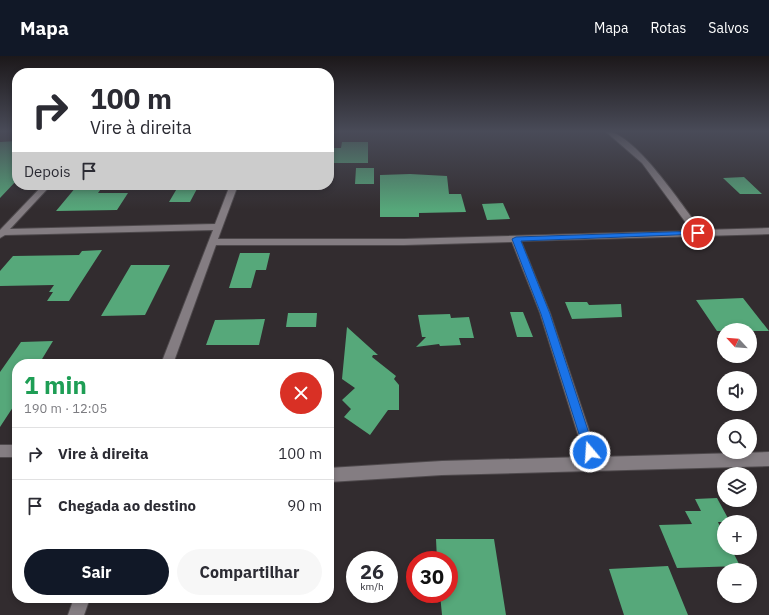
<!DOCTYPE html>
<html lang="pt">
<head>
<meta charset="utf-8">
<style>
	body { margin:0; font-family:"IBM Plex Sans",sans-serif; background:#f7f7f7; color:#2b2b33; height:100vh; display:flex; flex-direction:column; font-size:15px; white-space:nowrap }
	* { box-sizing:border-box; margin:0 }
	p { font-size:13px; color:#7c7c81 }
	.icon { flex:none; width:22px; height:22px; fill:none; stroke:currentColor; stroke-width:2; stroke-linecap:round; stroke-linejoin:round }
	.map { position:relative; flex:1; overflow:hidden }
	.side { position:absolute; left:12px; top:303px; width:322px; height:244px; display:flex; flex-direction:column; background:#fff; border-radius:16px; box-shadow:0 2px 6px #0003 }
	.side>* { flex:none }
	.guide { position:absolute; left:12px; top:12px; width:322px; height:122px; border-radius:16px; box-shadow:0 2px 6px #0003; background:#fff; color:#2b2b33; overflow:hidden }
	.needle { width:26px; rotate:296deg }
	.buttons { position:absolute; left:717px; top:267px; display:grid; gap:8px }
	.buttons a { display:grid; place-items:center; width:40px; height:40px; border-radius:50%; background:#fff; box-shadow:0 2px 6px #0003; font-size:20px }
	.speed { position:absolute; left:346px; top:495px; display:flex; gap:8px; font-size:20px; font-weight:700; text-align:center }
	.speed>* { display:grid; place-content:center; width:52px; height:52px; border-radius:50%; background:#fff; box-shadow:0 2px 6px #0003; line-height:1 }
	.speed small { font-size:10px; font-weight:400 }
	.speed .limit { border:6px solid #d22; background:#fff; color:#111 }
	.pin { position:absolute; display:grid; place-items:center; width:34px; height:34px; color:#fff; margin:-17px; border:2px solid #fff; border-radius:50%; box-shadow:0 1px 4px #0007 }
	.me { position:absolute; width:44px; margin:-22px; rotate:342deg; stroke-linejoin:round; filter:drop-shadow(0 0 3px #0008) }
	.turn { display:flex; align-items:center; gap:14px; height:84px; padding:0 12px; font-size:18px }
	.turn .icon { width:52px; height:52px; stroke-width:2.5 }
	.turn b { display:block; font-size:28px; line-height:34px }
	.then { display:flex; align-items:center; height:38px; padding:0 12px; background:#0003; gap:8px; font-size:15px }
	.round { display:grid; place-items:center; flex:none; width:42px; height:42px; border-radius:21px; background:#f7f7f7 }
	.summary { display:flex; align-items:center; justify-content:space-between; height:68px; padding:0 12px }
	h1 { font-size:24px; font-weight:700; line-height:30px; color:#1e9e55 }
	.button { display:flex; gap:8px; margin-top:auto; padding:8px 12px }
	.button a { flex:1; height:46px; border-radius:24px; background:#111827; color:#fff; font-size:16px; font-weight:700; line-height:46px; text-align:center }
	.button a+a { background:#f7f7f7; color:#2b2b33 }
	ul { padding:0; list-style:none }
	li { display:flex; align-items:center; gap:12px; height:52px; padding:0 12px; border-top:1px solid #e1e1e2 }
	li div { flex:1 }
	li b { display:block; font-size:15px }
	li em { font-style:normal }
	header { display:flex; align-items:center; gap:24px; box-sizing:border-box; height:56px; padding:0 20px; background:#111827; color:#fff }
	header strong { font-size:19px }
	nav { display:flex; gap:22px; margin-inline-start:auto; font-size:14px }
	.map>svg:first-child { display:block }
</style>
</head>
<body>
<header>
<strong>Mapa</strong>
<nav><a>Mapa</a><a>Rotas</a><a>Salvos</a></nav>
</header>
<div class="map">
<svg width="769" height="559" viewBox="0 0 769 559">
	<rect width="100%" height="100%" fill="#322c2f"/>
	<path fill="#56a87a" d="M17 85V124L0 142V86Z
		M342 86H368V107H330L332 92H341Z
		M356 112H374V128H355Z
		M410 118 447 120 449 138H461L466 156 419 157V161H380V119Z
		M744 121 762 138H740L723 122Z
		M179 129H199L190 146H169Z
		M103 130 98 137H128L117 154 56 155 76 131Z
		M503 147 510 163 487 164 482 148Z
		M102 194 69 245H47L53 236H49L54 229 0 230V215L13 200 79 199 82 195Z
		M240 197H270L266 214H256L251 232H229Z
		M131 209H170L145 259 101 260Z
		M743 242 769 275H717L696 244Z
		M565 246H587L589 249 621 248 622 261 572 263Z
		M510 256H523L533 281H517Z
		M288 257H317L316 271H286Z
		M450 258 451 262 469 261 474 282H459L461 289 440 290 439 288 416 291 426 281H422L418 259Z
		M265 263 259 289H206L215 264Z
		M347 271 378 299H373L372 301 396 320 394 323 399 329V354H388L370 379 344 361 351 353 342 344 355 332 342 323Z
		M53 285 39 308H17V345L0 371V316L21 286Z
		M717 442 730 466H718L724 479V492H731L740 510 677 512 659 469 692 468 685 455H701L695 443Z
		M436 483H494L506 559H442L440 538H449V504H437Z
		M668 510 688 559H624L609 513Z"/>
	<g fill="none" stroke-linecap="round" stroke-linejoin="round">
		<defs>
			<path id="minor" d="M329 75H342L329 78Z
				M605 75C634 75 683 151 701 174L769 172V178L521 185 550 257 598 401 769 396V410L442 419 329 426V412L442 405 585 401 540 257 512 186 404 189H216L173 308H161L213 174 5 179 0 182V174L43 129H51L10 173 215 168 230 129H238L218 183H404L692 175 642 107Z
				M0 389H17V401H0Z
				M74 542H90L84 559H68Z"/>
		</defs>
		<use href="#minor" stroke="#4e494c" stroke-width="2"/>
		<use href="#minor" fill="#847d82" fill-rule="evenodd"/>
	</g>
	<linearGradient id="sky" x2="0" y2="1"><stop stop-color="#1c181a"/><stop offset="0.49" stop-color="#494b58"/><stop offset="1" stop-color="#494b58" stop-opacity="0"/></linearGradient>
	<rect width="769" height="154" fill="url(#sky)"/>
	<path fill="#1a73e8" stroke="#114b97" d="M698 175H700V178L521 185 550 258 595 396 594 400 590 401 586 400 541 258 512 183 516 181Z"/>
</svg>
<div class="buttons">
<a><svg class="needle" viewBox="-14 -14 28 28"><path d="M0-13l5 13h-10z" fill="#e53935"/><path d="M0 13l5-13h-10z" fill="#7c7c81"/></svg></a>
<a><svg class="icon" aria-label="sound" viewBox="0 0 24 24"><path d="M4 9h4l5-4v14l-5-4H4zM17 9q2 3 0 6"/></svg></a>
<a><svg class="icon" aria-label="search" viewBox="0 0 24 24"><circle cx="10" cy="10" r="6"/><path d="M15 15l6 6"/></svg></a>
<a><svg class="icon" aria-label="layers" viewBox="0 0 24 24"><path d="M12 4l9 5-9 5-9-5zM3 14l9 5 9-5"/></svg></a>
<a>+</a>
<a>−</a>
</div>
<div class="speed"><div>26<small>km/h</small></div><div class="limit">30</div></div>
<div class="pin" style="left:698px;top:177px;background:#d93025"><svg class="icon" aria-label="arrive" viewBox="0 0 24 24"><path d="M6 21V4h12l-3 4 3 4H6"/></svg></div>
<svg class="me" style="left:590px;top:396px" viewBox="-20 -20 40 40"><circle r="17" fill="#1a73e8" stroke="#fff" stroke-width="3"/><path d="M0-11L8 9 0 5-8 9z" fill="#fff"/></svg>
<div class="guide">
<div class="turn"><svg class="icon" aria-label="right" viewBox="0 0 24 24"><path d="M7 20v-9h11M14 6l5 5-5 5"/></svg><div><b>100 m</b>Vire à direita</div></div>
<div class="then">Depois<svg class="icon" aria-label="arrive" viewBox="0 0 24 24"><path d="M6 21V4h12l-3 4 3 4H6"/></svg></div>
</div>
<section class="side">
<div class="summary"><div><h1>1 min</h1><p>190 m · 12:05</p></div><a class="round" style="background:#d93025;color:#fff"><svg class="icon" aria-label="close" viewBox="0 0 24 24"><path d="M6 6l12 12M18 6L6 18"/></svg></a></div>
<ul>
<li><svg class="icon" aria-label="right" viewBox="0 0 24 24"><path d="M7 20v-9h11M14 6l5 5-5 5"/></svg><div><b>Vire à direita</b></div><em>100 m</em></li>
<li><svg class="icon" aria-label="arrive" viewBox="0 0 24 24"><path d="M6 21V4h12l-3 4 3 4H6"/></svg><div><b>Chegada ao destino</b></div><em>90 m</em></li>
</ul>
<div class="button"><a>Sair</a><a>Compartilhar</a></div>
</section>
</div>
</body>
</html>
